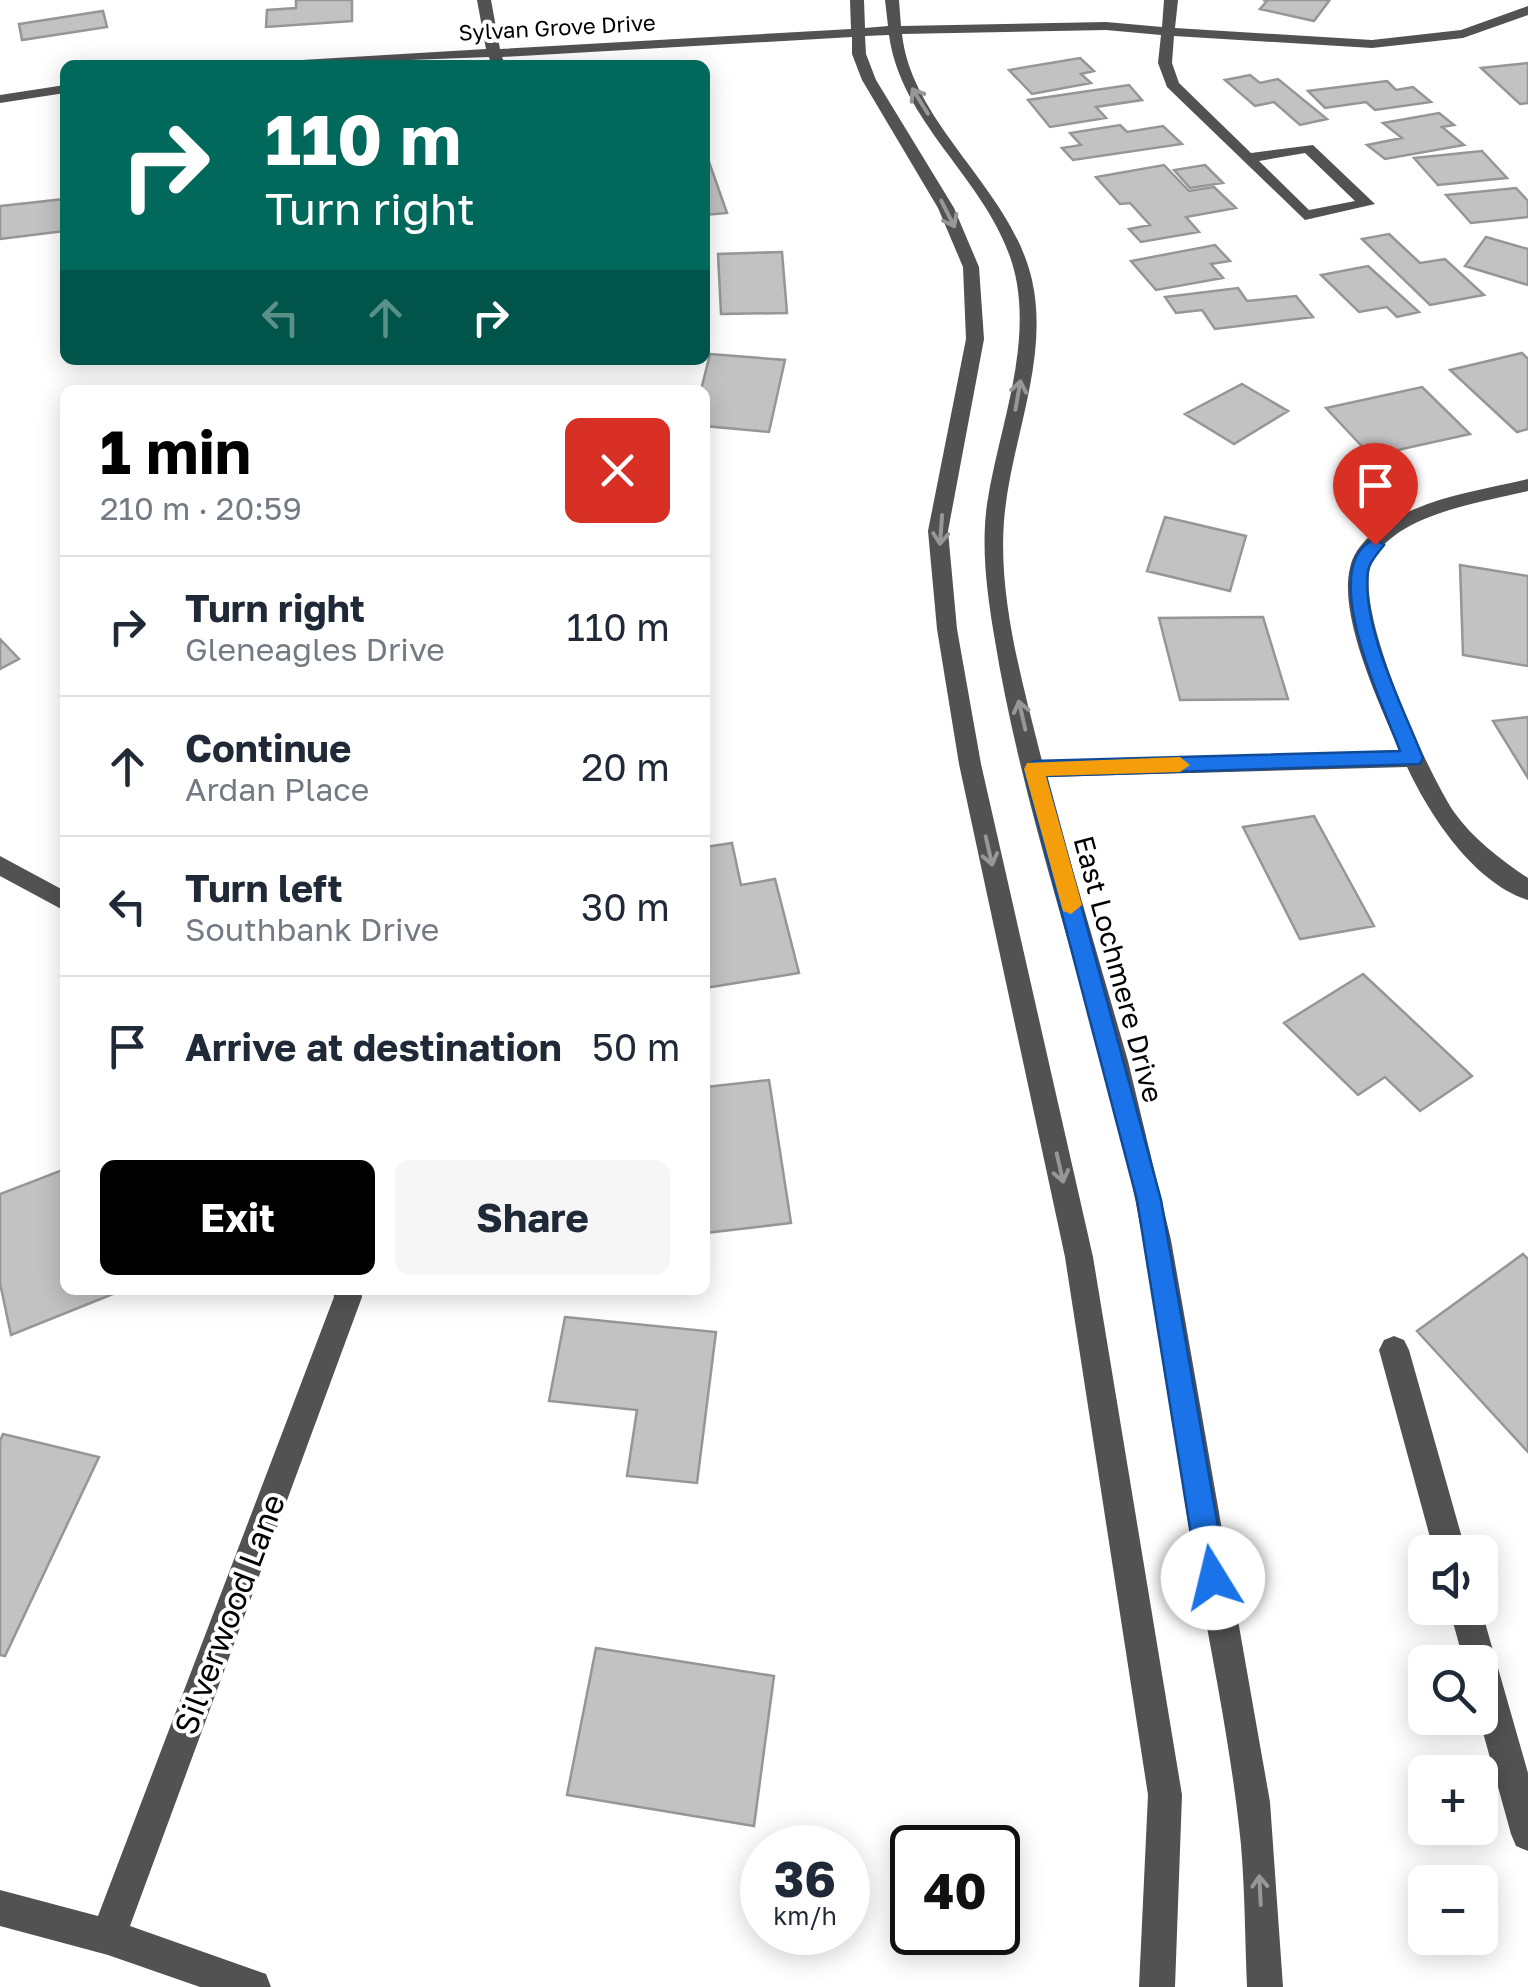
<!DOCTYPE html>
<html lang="en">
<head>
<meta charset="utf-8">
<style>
	body { margin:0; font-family:"Golos Text",sans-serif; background:#f6f6f7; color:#1f2937; height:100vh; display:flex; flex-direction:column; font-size:38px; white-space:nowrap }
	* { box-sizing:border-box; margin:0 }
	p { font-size:32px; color:#747a83 }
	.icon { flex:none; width:55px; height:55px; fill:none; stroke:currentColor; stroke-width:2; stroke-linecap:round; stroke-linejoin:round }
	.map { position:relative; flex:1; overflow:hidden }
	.drawer { position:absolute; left:60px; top:385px; width:650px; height:910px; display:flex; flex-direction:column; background:#fff; border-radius:15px; box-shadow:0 5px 25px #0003 }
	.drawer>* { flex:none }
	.banner { position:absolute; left:60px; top:60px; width:650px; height:305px; border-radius:15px; box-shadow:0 5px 25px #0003; background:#00695c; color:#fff; overflow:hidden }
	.tools { position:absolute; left:1408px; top:1535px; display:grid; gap:20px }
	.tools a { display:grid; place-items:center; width:90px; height:90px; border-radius:15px; background:#fff; box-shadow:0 5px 25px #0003; font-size:50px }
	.speed { position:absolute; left:740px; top:1825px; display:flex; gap:20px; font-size:50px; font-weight:700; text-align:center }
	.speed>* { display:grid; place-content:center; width:130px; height:130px; border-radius:50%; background:#fff; box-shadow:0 5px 25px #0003; line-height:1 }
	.speed small { font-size:25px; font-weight:400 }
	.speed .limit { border:5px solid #111; border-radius:15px; background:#fff; color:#111 }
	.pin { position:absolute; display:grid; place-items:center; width:85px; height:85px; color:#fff; margin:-102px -42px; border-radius:50% 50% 50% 0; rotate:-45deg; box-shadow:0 0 10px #0007 }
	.pin .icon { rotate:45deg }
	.me { position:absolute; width:110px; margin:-55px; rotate:351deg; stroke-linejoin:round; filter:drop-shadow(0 0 8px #0008) }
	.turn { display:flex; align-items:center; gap:35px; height:210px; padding:0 40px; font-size:45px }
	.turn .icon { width:130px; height:130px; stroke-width:2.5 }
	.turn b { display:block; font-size:70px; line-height:85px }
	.lanes { display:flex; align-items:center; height:95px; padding:0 40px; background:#0003; justify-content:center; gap:50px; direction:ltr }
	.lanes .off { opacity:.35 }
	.round { display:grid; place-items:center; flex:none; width:105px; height:105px; border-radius:15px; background:#f6f6f7 }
	.headline { display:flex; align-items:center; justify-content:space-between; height:170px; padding:0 40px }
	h1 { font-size:60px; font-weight:700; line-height:75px; color:#000 }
	.button { display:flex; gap:20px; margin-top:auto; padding:20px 40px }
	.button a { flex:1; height:115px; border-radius:15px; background:#000; color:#fff; font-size:40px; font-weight:700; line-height:115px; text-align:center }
	.button a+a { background:#f6f6f7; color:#1f2937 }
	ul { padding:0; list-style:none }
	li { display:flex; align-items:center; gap:30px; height:140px; padding:0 40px; border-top:2px solid #e0e1e3 }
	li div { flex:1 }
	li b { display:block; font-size:38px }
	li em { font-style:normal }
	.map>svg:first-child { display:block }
</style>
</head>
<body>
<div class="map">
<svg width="1528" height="1987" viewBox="0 0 1528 1987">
	<rect width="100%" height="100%" fill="#fff"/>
	<path fill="#c2c2c2" stroke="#969696" stroke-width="2.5" d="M296 0H352V21L266 27 267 10 296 8Z
		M1263 0H1325L1329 1 1314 21 1260 9 1267 1Z
		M103 11 107 27 22 40 19 24Z
		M1080 58 1094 71 1081 74 1091 83 1032 94 1009 70Z
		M1528 63V103L1520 104 1481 68Z
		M1250 75 1260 83 1278 79 1327 119 1300 125 1274 102 1255 106 1225 80Z
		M1387 81 1396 90 1413 87 1431 102 1375 110 1366 102 1325 108 1308 91Z
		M1129 85 1142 100 1096 107 1106 118 1050 127 1028 100Z
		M1439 113 1454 125 1442 127 1464 145 1385 159 1367 145 1402 138 1383 123Z
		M1120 125 1127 132 1163 126 1182 144 1073 160 1062 148 1081 145 1070 133Z
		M1482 151 1507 178 1438 185 1414 158Z
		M705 159H708L727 213 705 215Z
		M1164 165 1189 191 1214 187 1236 208 1186 217 1199 232 1141 242 1129 229 1150 225 1130 203 1120 204 1096 177Z
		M1205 165 1223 183 1190 188 1174 170Z
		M1516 188 1528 201V217L1471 223 1446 195Z
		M65 199V231L0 239V206Z
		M1389 234 1420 263 1445 259 1484 295 1430 305 1362 239Z
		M1486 237 1528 249V285L1465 266Z
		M1215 245 1230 261 1211 264 1223 278 1156 290 1131 261Z
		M782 252 787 313 721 314 718 254Z
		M1368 266 1419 312 1397 317 1387 307 1359 312 1321 275Z
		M1238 288 1247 301 1296 296 1313 317 1215 329 1202 310 1176 313 1165 297Z
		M1522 353 1528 359V429L1517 432 1450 370Z
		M710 354 785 360 769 432 705 426V390H701Z
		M1242 384 1288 411 1234 444 1185 414Z
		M1422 387 1470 434 1371 456 1326 408Z
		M1165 517 1246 536 1230 591 1147 571Z
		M1460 565 1528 576V666L1463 655Z
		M1263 617 1288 699 1180 700 1159 618Z
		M0 639 19 659 0 669Z
		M1528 717V778L1493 721Z
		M1314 816 1374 926 1300 939 1243 827Z
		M732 843 741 885 775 879 799 973 705 988V847Z
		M1363 974 1472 1076 1420 1111 1385 1077 1358 1095 1284 1023Z
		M769 1080 791 1223 705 1233V1087Z
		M65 1169V1290H112L113 1294 11 1335 0 1283V1194Z
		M1523 1254 1528 1259V1452L1417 1331Z
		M565 1317 716 1332 697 1483 627 1476 637 1410 549 1401Z
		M3 1434 99 1457 5 1656 0 1655V1441Z
		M596 1648 774 1676 754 1826 567 1795Z"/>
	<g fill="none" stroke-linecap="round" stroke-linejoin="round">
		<path fill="#525252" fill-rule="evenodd" d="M477 0H491L500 49 851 29 850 0H864L865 28 888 26 885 0H899L901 26 1106 22 1162 27 1164 0H1178L1175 28 1372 40 1461 30 1528 6V15L1463 38 1372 48 1174 36 1172 63 1179 83 1251 153 1313 145 1375 204 1305 220 1167 87 1158 63 1161 35 1106 30 902 34C912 125 1011 188 1032 280 1050 360 1010 442 1004 521 998 600 1023 684 1042 761L1400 751C1380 706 1338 616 1350 568 1355 543 1381 525 1402 515 1441 495 1486 489 1528 479V491C1483 502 1394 514 1372 562 1351 605 1427 772 1454 812 1473 839 1501 860 1528 878V900C1474 883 1430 816 1407 767L1046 777 1128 1061 1171 1240 1270 1802 1283 1987H1247C1245 1940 1245 1892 1241 1845 1230 1734 1205 1625 1187 1515 1166 1385 1150 1254 1119 1126 1078 962 1021 802 994 635 987 592 981 548 987 504 998 432 1029 358 1017 284 1001 188 902 131 889 35L865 36 866 54 876 80 954 208 979 267 984 339 948 531 957 629 981 764 1093 1257 1182 1795 1175 1987H1139L1148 1795 1065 1257 959 764 937 629 928 531 966 339 963 267 938 208 862 80 852 54V37L502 57 505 65H491L489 57 278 65 285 61 486 49ZM1305 153 1355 201 1309 210 1259 161Z
			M65 85V93L0 103V95Z
			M0 856 65 891V911L0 876Z
			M333 1290H361L362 1297 130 1926 266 1974 271 1987H200L108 1955 0 1926V1890L98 1916 334 1297Z
			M1394 1336 1404 1340 1409 1350 1466 1552H1434L1379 1350 1384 1340Z
			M1480 1605 1528 1773V1851L1516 1846 1511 1834 1479 1718 1480 1662H1464L1449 1608Z"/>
	</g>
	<defs><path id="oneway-shaft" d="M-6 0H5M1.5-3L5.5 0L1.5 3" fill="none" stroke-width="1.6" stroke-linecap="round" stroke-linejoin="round" transform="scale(2.5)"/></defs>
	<g stroke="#979797">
		<use href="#oneway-shaft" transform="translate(920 101) rotate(-122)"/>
		<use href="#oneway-shaft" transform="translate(948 214) rotate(63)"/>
		<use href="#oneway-shaft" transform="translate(1018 395) rotate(-80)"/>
		<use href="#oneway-shaft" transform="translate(941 530) rotate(94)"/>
		<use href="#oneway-shaft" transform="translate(1022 715) rotate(-103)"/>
		<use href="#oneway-shaft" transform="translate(989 851) rotate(77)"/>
		<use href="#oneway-shaft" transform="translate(1060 1168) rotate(77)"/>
		<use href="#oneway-shaft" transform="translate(1260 1890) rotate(-93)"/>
	</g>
	<path fill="#1a73e8" stroke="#114b97" stroke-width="2.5" d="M1375 539 1384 545C1378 553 1369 562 1368 571 1361 627 1403 707 1423 758L1420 764 1046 776 1161 1200 1227 1578 1223 1588 1213 1592 1202 1588 1198 1578 1137 1200 1024 769 1034 761 1400 751C1385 709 1314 564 1375 539Z"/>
	<path fill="#f59e0b" d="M1180 757 1190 765 1180 772 1046 776 1082 905 1071 914 1063 911 1024 769 1027 763Z"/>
	<g text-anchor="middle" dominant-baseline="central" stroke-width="8" stroke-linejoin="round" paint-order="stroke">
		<g font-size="22" fill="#000" stroke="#fff">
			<text transform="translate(557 27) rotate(-3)">Sylvan Grove Drive</text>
		</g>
		<g font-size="28" fill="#000" stroke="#fff">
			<text transform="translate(1119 969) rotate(75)">East Lochmere Drive</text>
		</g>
		<g font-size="32" fill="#000" stroke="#fff">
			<text transform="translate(229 1614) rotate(-69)">Silverwood Lane</text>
		</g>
	</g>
</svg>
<div class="tools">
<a><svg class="icon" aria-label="sound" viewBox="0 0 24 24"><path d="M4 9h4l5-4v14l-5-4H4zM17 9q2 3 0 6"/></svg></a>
<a><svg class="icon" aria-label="search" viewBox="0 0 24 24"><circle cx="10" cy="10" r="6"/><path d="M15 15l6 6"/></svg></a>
<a>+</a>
<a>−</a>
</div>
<div class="speed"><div>36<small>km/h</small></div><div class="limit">40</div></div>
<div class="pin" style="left:1375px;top:545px;background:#d93025"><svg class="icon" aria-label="arrive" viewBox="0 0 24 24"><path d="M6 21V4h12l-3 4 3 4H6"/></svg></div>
<svg class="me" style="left:1213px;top:1578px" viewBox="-20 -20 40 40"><circle r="19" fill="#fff"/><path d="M0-13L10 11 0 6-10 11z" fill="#1a73e8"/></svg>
<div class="banner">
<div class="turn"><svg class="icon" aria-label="right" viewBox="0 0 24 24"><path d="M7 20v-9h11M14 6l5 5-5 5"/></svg><div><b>110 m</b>Turn right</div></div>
<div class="lanes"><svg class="icon off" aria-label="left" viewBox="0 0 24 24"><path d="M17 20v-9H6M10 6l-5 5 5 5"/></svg><svg class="icon off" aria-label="ahead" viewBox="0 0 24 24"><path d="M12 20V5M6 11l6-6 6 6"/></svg><svg class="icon" aria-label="right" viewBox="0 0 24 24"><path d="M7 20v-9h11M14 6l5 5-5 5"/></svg></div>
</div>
<section class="drawer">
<div class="headline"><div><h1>1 min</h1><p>210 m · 20:59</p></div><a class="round" style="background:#d93025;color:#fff"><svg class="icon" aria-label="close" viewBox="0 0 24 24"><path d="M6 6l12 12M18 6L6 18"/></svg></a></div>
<ul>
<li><svg class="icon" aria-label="right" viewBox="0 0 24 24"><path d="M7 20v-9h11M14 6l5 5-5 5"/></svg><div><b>Turn right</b><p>Gleneagles Drive</p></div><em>110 m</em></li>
<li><svg class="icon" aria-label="ahead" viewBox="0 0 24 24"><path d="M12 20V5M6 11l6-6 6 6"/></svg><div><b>Continue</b><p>Ardan Place</p></div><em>20 m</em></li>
<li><svg class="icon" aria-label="left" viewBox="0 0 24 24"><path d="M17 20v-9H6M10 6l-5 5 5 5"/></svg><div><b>Turn left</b><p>Southbank Drive</p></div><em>30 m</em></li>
<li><svg class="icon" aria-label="arrive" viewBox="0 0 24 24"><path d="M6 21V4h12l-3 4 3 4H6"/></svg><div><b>Arrive at destination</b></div><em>50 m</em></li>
</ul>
<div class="button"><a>Exit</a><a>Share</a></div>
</section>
</div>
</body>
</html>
